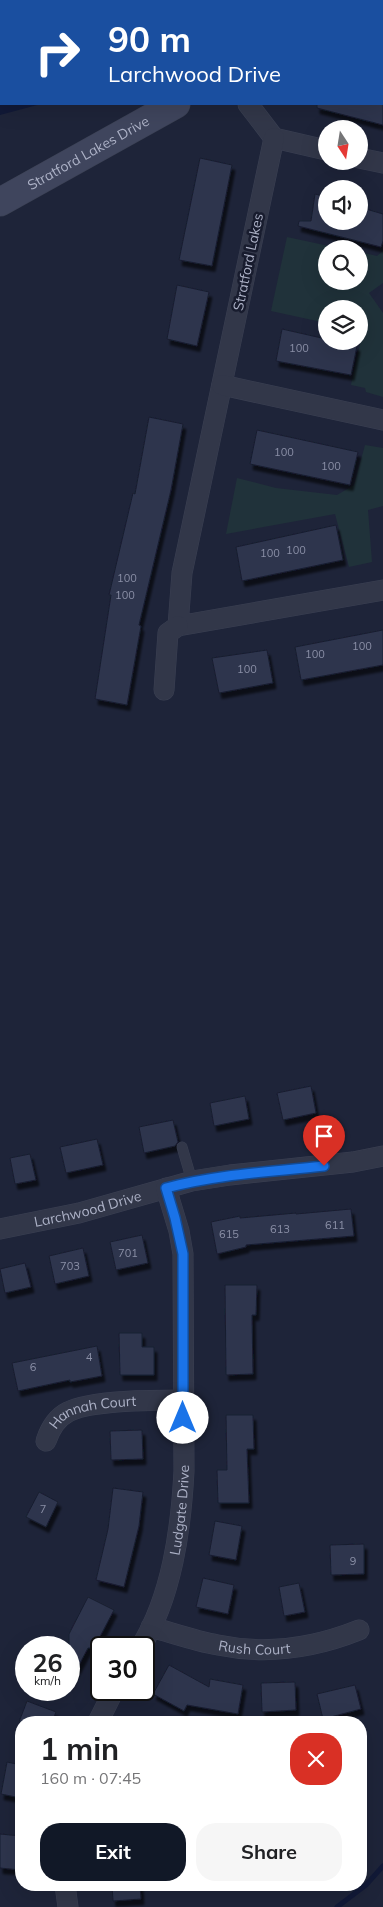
<!DOCTYPE html>
<html lang="en">
<head>
<meta charset="utf-8">
<style>
	body { margin:0; font-family:Mulish,sans-serif; background:#f6f6f6; color:#202124; height:100vh; display:flex; flex-direction:column; font-size:19px; white-space:nowrap }
	* { box-sizing:border-box; margin:0 }
	p { font-size:16px; color:#757577 }
	.icon { flex:none; width:28px; height:28px; fill:none; stroke:currentColor; stroke-width:2; stroke-linecap:round; stroke-linejoin:round }
	.map { position:relative; flex:1; overflow:hidden }
	.sheet { position:absolute; left:15px; top:1716px; width:352px; height:175px; display:flex; flex-direction:column; background:#fff; border-radius:20px; box-shadow:0 5px 20px #0002 }
	.sheet>* { flex:none }
	.top-card { position:absolute; left:0px; top:0px; width:384px; height:105px; box-shadow:0 5px 20px #0002; background:#1a4fa0; color:#fff; overflow:hidden }
	.needle { width:32px; rotate:168deg }
	.controls { position:absolute; left:318px; top:120px; display:grid; gap:10px }
	.controls a { display:grid; place-items:center; width:50px; height:50px; border-radius:50%; background:#fff; box-shadow:0 5px 20px #0002; font-size:25px }
	.speed { position:absolute; left:15px; top:1636px; display:flex; gap:10px; font-size:25px; font-weight:700; text-align:center }
	.speed>* { display:grid; place-content:center; width:65px; height:65px; border-radius:50%; background:#fff; box-shadow:0 5px 20px #0002; line-height:1 }
	.speed small { font-size:12px; font-weight:400 }
	.speed .limit { border:2px solid #111; border-radius:8px; background:#fff; color:#111 }
	.pin { position:absolute; display:grid; place-items:center; width:42px; height:42px; color:#fff; margin:-51px -21px; border-radius:50% 50% 50% 0; rotate:-45deg; box-shadow:0 0 5px #0007 }
	.pin .icon { rotate:45deg }
	.me { position:absolute; width:55px; margin:-28px; rotate:0deg; stroke-linejoin:round; filter:drop-shadow(0 0 4px #0008) }
	.turn { display:flex; align-items:center; gap:18px; height:105px; padding:0 25px; font-size:22px }
	.turn .icon { width:65px; height:65px; stroke-width:2.5 }
	.turn b { display:block; font-size:35px; line-height:42px }
	.round { display:grid; place-items:center; flex:none; width:52px; height:52px; border-radius:20px; background:#f6f6f6 }
	.head { display:flex; align-items:center; justify-content:space-between; height:85px; padding:0 25px }
	h1 { font-size:30px; font-weight:700; line-height:38px }
	.cta { display:flex; gap:10px; margin-top:auto; padding:10px 25px }
	.cta a { flex:1; height:58px; border-radius:20px; background:#111827; color:#fff; font-size:20px; font-weight:700; line-height:58px; text-align:center }
	.cta a+a { background:#f6f6f6; color:#202124 }
	.map>svg:first-child { display:block }
</style>
</head>
<body>
<div class="map">
<svg width="383" height="1907" viewBox="0 0 383 1907">
	<defs>
		<filter id="shadow"><feDropShadow dx="3" dy="5.5" stdDeviation="1" flood-color="#0009"/></filter>
	</defs>
	<rect width="100%" height="100%" fill="#1e2439"/>
	<path fill="#20323a" d="M287 237 343 249H326V281H359V252L377 256 383 251V283L369 293 383 313V397L366 392 365 388 351 385 363 331 359 330V309H326V323L271 311Z
		M365 445 383 448V506L368 510 372 562 349 567 335 514 226 534 237 478 276 488 337 495 354 485Z"/>
	<path fill="#111937" d="M0 2 1 104H41L0 115Z"/>
	<g fill="none" stroke-linecap="round" stroke-linejoin="round">
		<path stroke="#111937" stroke-width="5" d="M337 1907 366 1885 383 1866"/>
	</g>
	<path fill="#2d344e" stroke="#191e30" filter="url(#shadow)" d="M317 104H383V125L317 108Z
		M200 158 232 165 212 266 179 260Z
		M315 194 326 197V221H359V207L383 214V241L381 247 298 226 299 221H311Z
		M177 285 209 292 197 346 167 339Z
		M282 329 326 339V341H338L357 346 351 375 276 361Z
		M149 417 183 424 171 490 139 625 141 626 127 705 95 699 111 595H109L133 493 135 494Z
		M257 430 358 452 350 485 250 464Z
		M336 525 343 560 242 581 236 547Z
		M383 630V665L301 680 295 647Z
		M267 650 273 683 219 693 212 658Z
		M311 1086 316 1113 283 1120 277 1093Z
		M245 1096 249 1119 214 1126 210 1103Z
		M173 1120 178 1142 175 1146 144 1153 139 1127Z
		M97 1139 103 1165 66 1173 60 1147Z
		M30 1154 36 1180 15 1184 10 1158Z
		M351 1209 354 1236 246 1245V1247L217 1254 211 1222 240 1216V1218L296 1213V1214Z
		M142 1235 148 1263 116 1270 110 1242Z
		M83 1248 89 1276 55 1284 49 1256Z
		M25 1263 31 1287 5 1293 0 1269Z
		M225 1285H257L256 1315H252L253 1374 226 1375Z
		M119 1333H142V1347H154V1375H120Z
		M97 1346 102 1376 70 1382V1380L18 1391 12 1363Z
		M226 1415H253L254 1449H247L249 1503H218L217 1470H227Z
		M142 1430 143 1459 111 1460 110 1431Z
		M113 1488 143 1492 139 1526 124 1587 96 1580 108 1529Z
		M39 1492 58 1502 46 1527 26 1517Z
		M215 1521 242 1526 236 1560 209 1555Z
		M364 1544V1574L331 1575 330 1545Z
		M203 1578 234 1585 228 1614 196 1607Z
		M299 1583 305 1612 284 1616 279 1587Z
		M88 1597 114 1610 94 1648H88L69 1684V1634Z
		M169 1665 209 1687 210 1679 243 1685 238 1714 187 1705 184 1711 153 1694Z
		M295 1682 296 1710 262 1712 261 1683Z
		M355 1685 361 1709 323 1719 317 1694Z
		M27 1701 56 1712 52 1722H19Z
		M7 1762 21 1765V1798L1 1794Z
		M0 1834 21 1836V1870L0 1868Z
		M112 1885H140L141 1899 113 1901Z"/>
	<g fill="none" stroke-linecap="round" stroke-linejoin="round">
		<defs>
			<path id="lane" d="M182 1147 192 1181"/>
			<g id="street">
				<path d="M248 104 274 138 326 150"/>
				<path d="M274 138 182 573 178 626 383 590"/>
				<path d="M359 158 383 163"/>
				<path d="M222 385 383 420"/>
				<path d="M164 690 168 633 178 626"/>
				<path id="s1" d="M0 1229 79 1213 192 1181 230 1175 353 1162 383 1156"/>
				<path id="s2" d="M46 1441C50 1429 56 1418 68 1412 90 1400 157 1400 183 1400"/>
				<path id="s3" d="M151 1627C173 1633 195 1641 218 1645 266 1655 314 1648 359 1630"/>
				<path id="s4" d="M140 1648C172 1597 181 1529 184 1471L183 1254 179 1231 166 1188"/>
				<path d="M98 1722 114 1690"/>
				<path d="M65 1885 68 1907"/>
			</g>
			<g id="secondary">
				<path d="M282 1V0"/>
				<path id="s5" d="M0 202 176 104"/>
			</g>
		</defs>
		<use href="#lane" stroke="#3b4053" stroke-width="11"/>
		<use href="#street" stroke="#3b4053" stroke-width="21"/>
		<use href="#secondary" stroke="#3b4053" stroke-width="29"/>
		<use href="#lane" stroke="#323749" stroke-width="10"/>
		<use href="#street" stroke="#323749" stroke-width="20"/>
		<use href="#secondary" stroke="#3f455d" stroke-width="28"/>
	</g>
	<g fill="none" stroke-linecap="round" stroke-linejoin="round">
		<defs>
			<path id="route" d="M183 1418V1254L175 1218 166 1188C218 1174 271 1172 324 1166"/>
		</defs>
		<use href="#route" stroke="#114b97" stroke-width="12"/>
		<use href="#route" stroke="#1a73e8" stroke-width="9"/>
	</g>
	<g text-anchor="middle" dominant-baseline="central" stroke-width="5" stroke-linejoin="round" paint-order="stroke">
		<g font-size="11" fill="#8b90a7">
			<text x="299" y="348">100</text>
			<text x="284" y="452">100</text>
			<text x="331" y="466">100</text>
			<text x="296" y="550">100</text>
			<text x="270" y="553">100</text>
			<text x="127" y="578">100</text>
			<text x="125" y="595">100</text>
			<text x="362" y="646">100</text>
			<text x="315" y="654">100</text>
			<text x="247" y="669">100</text>
			<text x="335" y="1225">611</text>
			<text x="280" y="1229">613</text>
			<text x="229" y="1234">615</text>
			<text x="128" y="1253">701</text>
			<text x="70" y="1266">703</text>
			<text x="89" y="1357">4</text>
			<text x="33" y="1367">6</text>
			<text x="43" y="1509">7</text>
			<text x="353" y="1561">9</text>
		</g>
		<g font-size="14" fill="#acb1c6" stroke="#181c2e">
			<text stroke="none"><textPath href="#s5" startOffset="101">Stratford Lakes Drive</textPath></text>
			<text transform="translate(248 262) rotate(-78)">Stratford Lakes</text>
			<text stroke="none"><textPath href="#s1" startOffset="90">Larchwood Drive</textPath></text>
			<text stroke="none"><textPath href="#s2" startOffset="61">Hannah Court</textPath></text>
			<text stroke="none"><textPath href="#s4" startOffset="145">Ludgate Drive</textPath></text>
			<text stroke="none"><textPath href="#s3" startOffset="106">Rush Court</textPath></text>
		</g>
	</g>
</svg>
<div class="controls">
<a><svg class="needle" viewBox="-14 -14 28 28"><path d="M0-13l5 13h-10z" fill="#e53935"/><path d="M0 13l5-13h-10z" fill="#757577"/></svg></a>
<a><svg class="icon" aria-label="sound" viewBox="0 0 24 24"><path d="M4 9h4l5-4v14l-5-4H4zM17 9q2 3 0 6"/></svg></a>
<a><svg class="icon" aria-label="search" viewBox="0 0 24 24"><circle cx="10" cy="10" r="6"/><path d="M15 15l6 6"/></svg></a>
<a><svg class="icon" aria-label="layers" viewBox="0 0 24 24"><path d="M12 4l9 5-9 5-9-5zM3 14l9 5 9-5"/></svg></a>
</div>
<div class="speed"><div>26<small>km/h</small></div><div class="limit">30</div></div>
<div class="pin" style="left:324px;top:1166px;background:#d93025"><svg class="icon" aria-label="arrive" viewBox="0 0 24 24"><path d="M6 21V4h12l-3 4 3 4H6"/></svg></div>
<svg class="me" style="left:183px;top:1418px" viewBox="-20 -20 40 40"><circle r="19" fill="#fff"/><path d="M0-13L10 11 0 6-10 11z" fill="#1a73e8"/></svg>
<div class="top-card">
<div class="turn"><svg class="icon" aria-label="right" viewBox="0 0 24 24"><path d="M7 20v-9h11M14 6l5 5-5 5"/></svg><div><b>90 m</b>Larchwood Drive</div></div>
</div>
<section class="sheet">
<div class="head"><div><h1>1 min</h1><p>160 m · 07:45</p></div><a class="round" style="background:#d93025;color:#fff"><svg class="icon" aria-label="close" viewBox="0 0 24 24"><path d="M6 6l12 12M18 6L6 18"/></svg></a></div>
<div class="cta"><a>Exit</a><a>Share</a></div>
</section>
</div>
</body>
</html>
